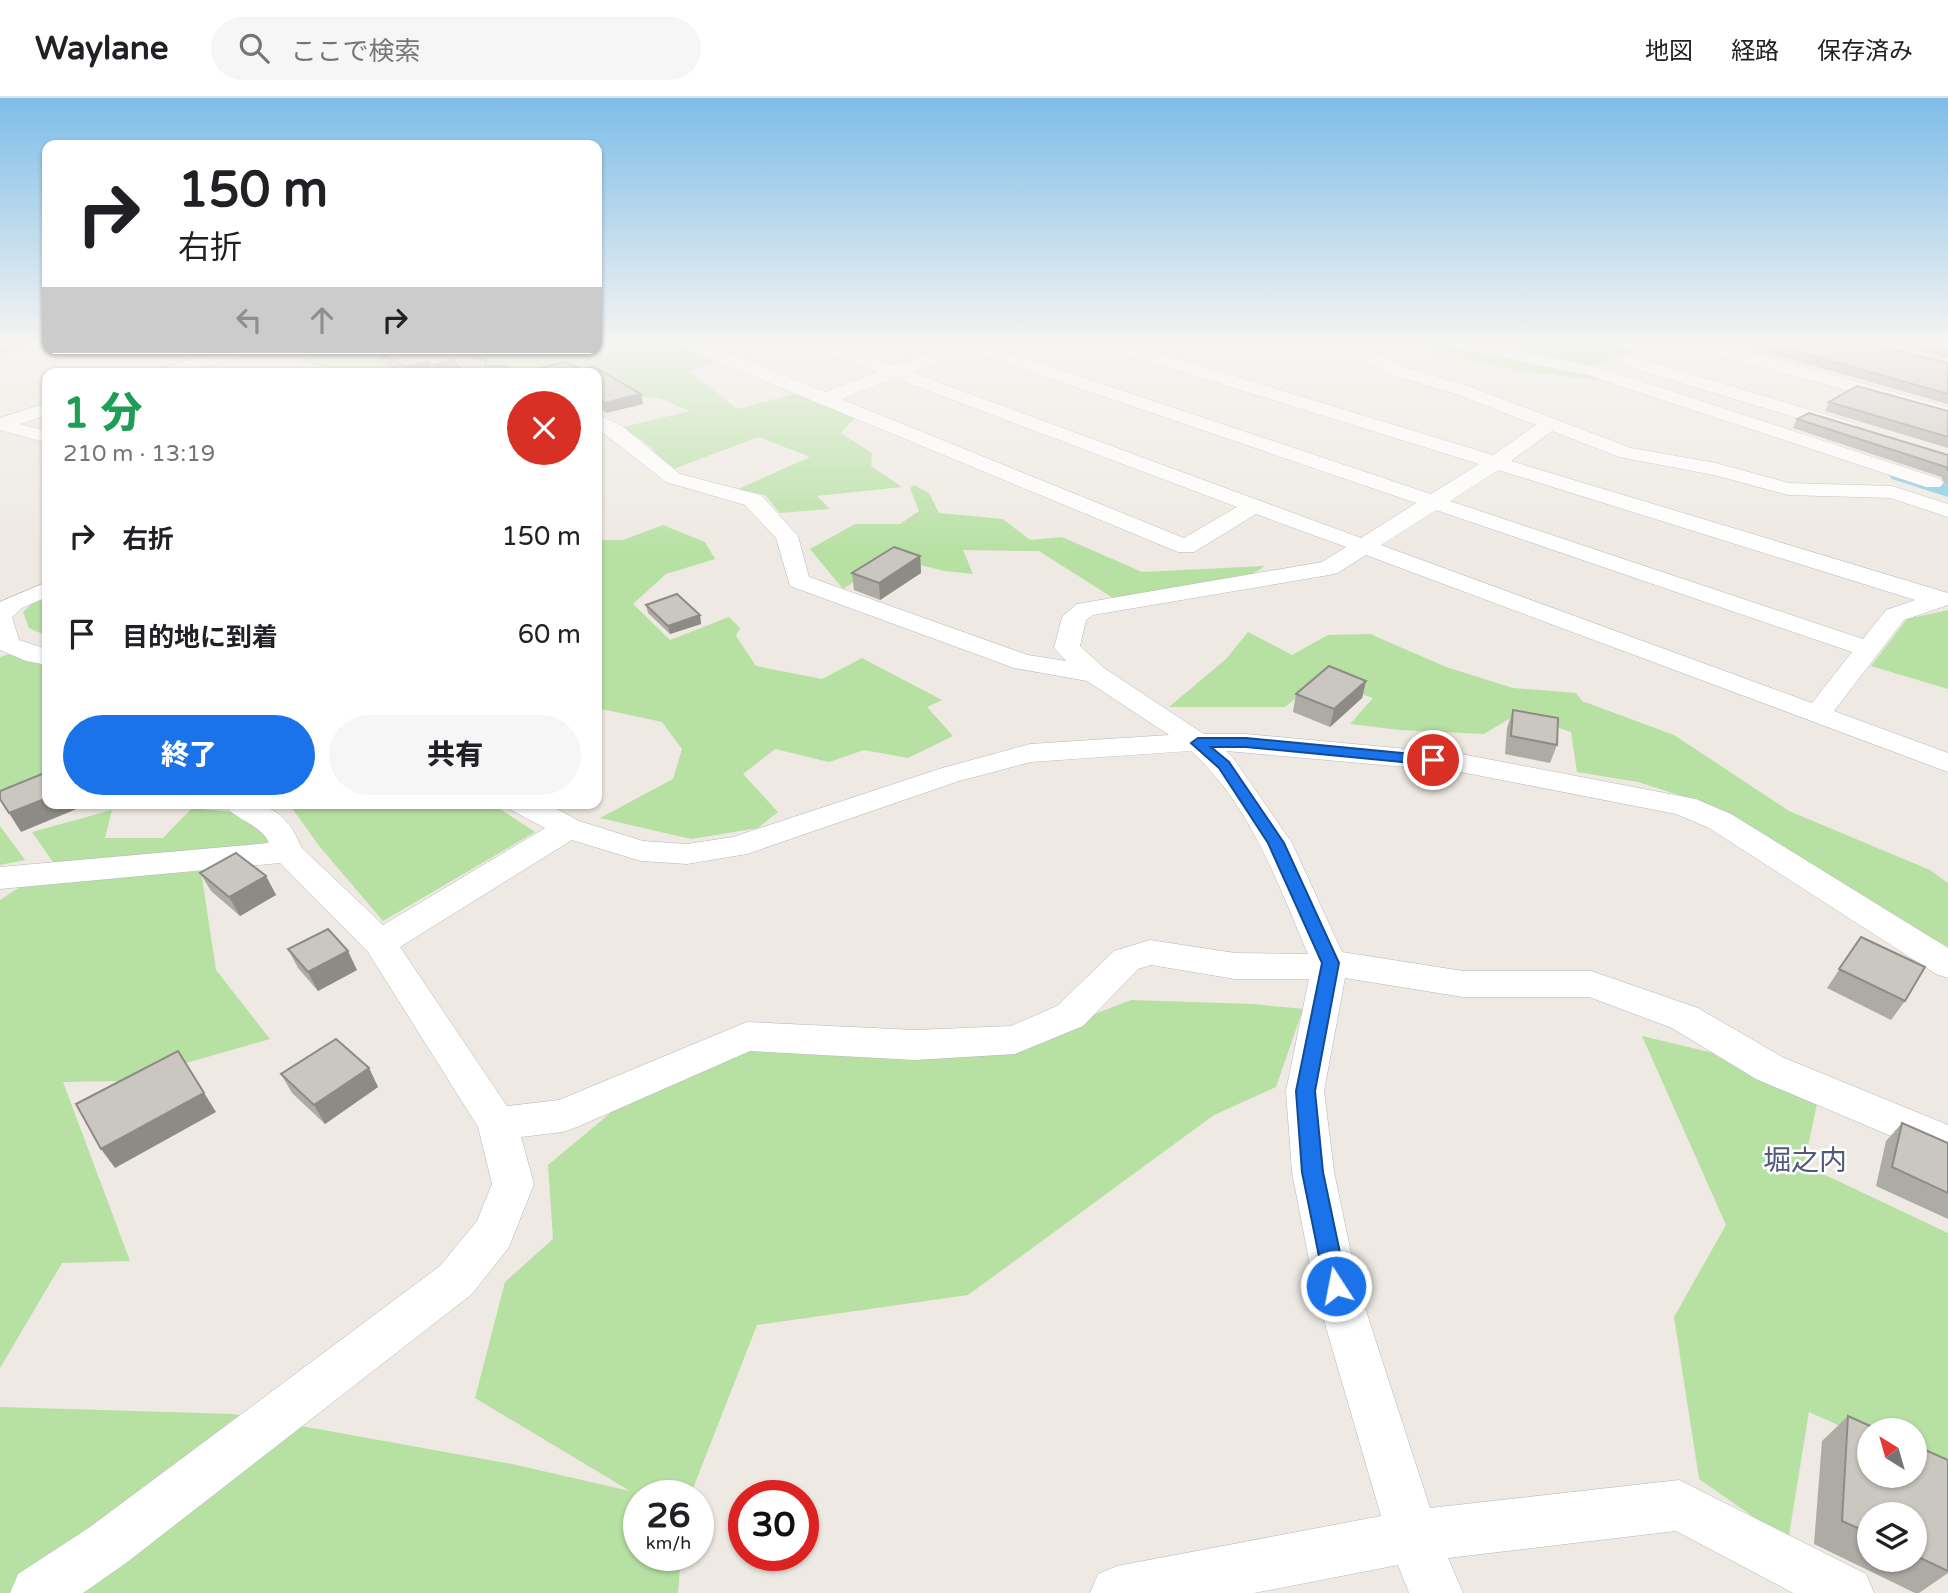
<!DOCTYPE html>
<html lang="ja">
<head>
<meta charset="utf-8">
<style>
	body { margin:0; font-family:"Varela Round","Noto Sans JP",sans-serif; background:#f6f6f6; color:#202124; height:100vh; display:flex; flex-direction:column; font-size:26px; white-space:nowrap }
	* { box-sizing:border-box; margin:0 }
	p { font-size:23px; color:#757577 }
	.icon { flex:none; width:38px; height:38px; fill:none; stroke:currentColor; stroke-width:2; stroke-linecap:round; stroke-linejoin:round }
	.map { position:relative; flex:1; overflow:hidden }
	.side { position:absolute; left:42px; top:270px; width:560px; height:441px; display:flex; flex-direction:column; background:#fff; border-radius:14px; box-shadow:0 2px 5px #0004 }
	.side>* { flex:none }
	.guide { position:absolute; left:42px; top:42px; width:560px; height:214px; border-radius:14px; box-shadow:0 2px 5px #0004; background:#fff; color:#202124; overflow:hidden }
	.needle { width:46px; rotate:323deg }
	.tools { position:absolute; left:1857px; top:1320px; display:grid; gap:14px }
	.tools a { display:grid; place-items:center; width:70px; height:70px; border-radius:50%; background:#fff; box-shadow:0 2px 5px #0004; font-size:35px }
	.speed { position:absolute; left:623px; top:1382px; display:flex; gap:14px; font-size:35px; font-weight:700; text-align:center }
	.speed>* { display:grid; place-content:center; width:91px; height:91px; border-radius:50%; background:#fff; box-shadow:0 2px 5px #0004; line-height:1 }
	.speed small { font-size:18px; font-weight:400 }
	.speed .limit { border:10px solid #d22; background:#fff; color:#111 }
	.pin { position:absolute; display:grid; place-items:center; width:60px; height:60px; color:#fff; margin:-30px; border:4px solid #fff; border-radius:50%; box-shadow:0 2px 7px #0007 }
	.me { position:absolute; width:77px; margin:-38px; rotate:349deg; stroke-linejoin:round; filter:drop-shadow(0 0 5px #0008) }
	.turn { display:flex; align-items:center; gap:24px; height:147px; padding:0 21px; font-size:32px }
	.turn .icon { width:91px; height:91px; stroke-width:2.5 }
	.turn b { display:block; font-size:49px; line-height:60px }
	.lanes { display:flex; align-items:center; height:66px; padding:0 21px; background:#0003; justify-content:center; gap:35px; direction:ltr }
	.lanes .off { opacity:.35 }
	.round { display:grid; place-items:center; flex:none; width:74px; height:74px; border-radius:37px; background:#f6f6f6 }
	.overview { display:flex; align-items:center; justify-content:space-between; height:119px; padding:0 21px }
	h1 { font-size:42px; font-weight:800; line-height:52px; color:#1e9e55 }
	.button { display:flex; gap:14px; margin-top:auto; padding:14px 21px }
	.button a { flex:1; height:80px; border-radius:42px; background:#1a73e8; color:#fff; font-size:28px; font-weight:800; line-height:80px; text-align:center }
	.button a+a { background:#f6f6f6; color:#202124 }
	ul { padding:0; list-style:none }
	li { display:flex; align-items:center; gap:21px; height:98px; padding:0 21px }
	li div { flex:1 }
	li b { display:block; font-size:26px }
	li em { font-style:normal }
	header { display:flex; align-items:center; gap:42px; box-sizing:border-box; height:98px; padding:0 35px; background:#fff; border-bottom:2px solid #e0e0e0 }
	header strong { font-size:33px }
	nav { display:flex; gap:38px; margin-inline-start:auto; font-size:24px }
	.search { width:490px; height:63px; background:#f6f6f6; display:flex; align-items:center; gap:18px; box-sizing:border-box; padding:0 24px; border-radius:38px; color:#757577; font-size:26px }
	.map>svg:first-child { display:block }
</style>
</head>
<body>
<header>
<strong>Waylane</strong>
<div class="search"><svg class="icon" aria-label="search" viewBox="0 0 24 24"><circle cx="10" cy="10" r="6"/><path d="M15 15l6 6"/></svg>ここで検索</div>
<nav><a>地図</a><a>経路</a><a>保存済み</a></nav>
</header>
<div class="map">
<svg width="1948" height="1495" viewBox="0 0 1948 1495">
	<rect width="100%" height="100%" fill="#eee9e2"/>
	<path fill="#b7e0a3" d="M597 245H681L725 260 690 273 737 311 805 293 859 315 841 335 872 355 871 368 902 389 817 398 830 411 780 415 765 397 738 391 810 359 759 339 665 374 652 350 623 329 690 313 659 300 636 299 597 282V275H593L587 268 554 275H530L528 271H499L481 275H348L299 263 340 250H597Z
		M1392 245H1456L1609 283 1518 273Z
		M1481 245H1614L1636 252 1592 269Z
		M914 387 929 395 939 415 1003 421 1030 442 1062 439 1142 474 1265 468 1249 478 1113 500 1039 453 963 452 973 476 945 473 891 460 843 491 810 451 855 426H900L919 413 910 390Z
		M663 427 705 444 715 461 666 476 633 506 670 542 729 519 740 530 736 538 756 568 822 581 862 560 942 602 927 609 953 638 908 660 864 652 829 664 775 651 743 676 778 714 758 730 691 741 600 720 673 681 682 651 662 624 597 610V442H623Z
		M47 499V538L29 530 23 514 34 504Z
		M1948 512V591L1871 568 1907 521Z
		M1248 534 1292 557 1328 537 1370 536 1446 569 1513 590 1576 595 1582 603 1674 637 1789 713 1930 772 1948 785V849L1694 702 1638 684 1577 674 1571 634 1517 616 1484 636 1400 632 1350 626 1373 600 1319 582 1285 609H1169L1226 561Z
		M21 552 47 556V692L0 700V559Z
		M288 705H491L535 734 383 823 320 749Z
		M192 710 231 714 268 736 266 751 53 764 32 734 112 712 105 740H163Z
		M0 728 25 762 0 767Z
		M201 773 216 872 270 941 123 983 63 984 130 1163 62 1165 0 1270V802L29 783Z
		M1131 902 1253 906 1303 911 1276 989 1214 1017 968 1197 757 1227 690 1398H639V1458H681L678 1495H0V1309L234 1316 512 1366 630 1393 475 1300 505 1184 553 1141 548 1067 620 1007 756 946 996 954Z
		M1642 938 1722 957 1818 1001 1804 1067 1948 1135V1376L1915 1361 1914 1332H1869V1341L1809 1314 1788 1443 1699 1381 1674 1219 1726 1127Z"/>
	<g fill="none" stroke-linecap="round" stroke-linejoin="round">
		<path fill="#7dcbe8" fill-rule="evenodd" d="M1899 371 1948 387V399L1892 381 1889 377 1892 373Z"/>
		<defs>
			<path id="minor" d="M681 245H704L825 294 878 274 810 249 808 245H832L894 268 955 245H980L1431 396 1479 366 1102 249 1100 245H1126L1493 357 1536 327 1456 296 1395 278 1334 245H1356L1407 270 1468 288 1631 350 1716 365 1789 385 1892 388 1948 406V419L1890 400 1788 397 1714 377 1619 359 1552 333 1511 363 1948 495V507L1904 522 1834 613 1948 655V674L1366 457 1337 475 1329 477 1093 517 1086 522 1080 548 1104 570 1204 636H1246L1461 656 1696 701 1731 716 1948 850V880L1936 876 1709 730 1676 716 1461 674 1226 653 1234 661 1292 745 1342 854 1463 873H1591L1698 910 1782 959 1948 1027V1062L1756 981 1672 930 1589 899H1463L1345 880 1324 993 1334 1074 1358 1188 1430 1410 1679 1382 1866 1476 1874 1495H1793L1676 1433 1448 1460 1463 1495H1409L1398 1467 1254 1495H1090L1098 1476 1117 1468 1381 1418 1314 1188 1292 1074 1286 993 1309 881H1235L1151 867 1138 871 1083 928 1015 956 915 962 750 953 577 1029 563 1034 521 1039 534 1086 509 1149 472 1196 126 1465 83 1495H10L18 1476 90 1429 440 1168 477 1123 492 1086 478 1029 368 854 280 765 0 791V769L269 745C260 725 235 723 223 705H261L280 717 292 730 302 750 383 827 545 730 511 712 507 705H546L579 723 643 743 687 746 733 739 939 671 1030 646 1169 637 1087 583 1014 570 790 488 776 440 745 407 666 384 597 330V316L622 328 680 376 761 397 798 438 809 479 1028 557 1066 563 1054 550 1062 519 1077 506 1322 464 1346 449 1256 416 1194 454H1178L683 249ZM968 252 1416 405 1361 440 911 274ZM895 280 1237 409 1184 440 841 301ZM1498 372 1915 502 1886 512 1863 541 1450 403ZM1436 412 1852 554 1812 605 1381 447ZM1191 653C1250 706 1277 784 1308 856L1235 855 1150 842 1114 853 1057 908 1011 928 915 932 747 924 559 1002 507 1008 400 849 572 742 641 763 687 766 747 756 959 683 1031 664Z
				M1447 245H1480L1597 269 1940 381 1943 385 1940 389H1926L1587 277 1455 250Z
				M1655 245H1678L1644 262 1854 325 1857 329 1854 333H1840L1622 267 1619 263 1622 259Z
				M1689 245H1716L1948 309V321L1691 249Z
				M1892 245H1913L1860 275H1848L1845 271Z
				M227 250H253L251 254 185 275H157L160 271Z
				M47 305V317L20 326 47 333V345L0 332V320Z
				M47 484V499L22 510 12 519 19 542 47 551V567L26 563 0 552V504Z"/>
		</defs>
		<use href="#minor" stroke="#b5b7c0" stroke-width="1"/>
		<use href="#minor" fill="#fff" fill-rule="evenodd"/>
		<path stroke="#a4a7b6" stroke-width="3.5" d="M0 253 35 245"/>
	</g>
	<path fill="#aeaba5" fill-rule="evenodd" d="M1745 245H1865L1948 265V306L1744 248Z
		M1890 245H1948V259L1946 260Z
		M387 250 487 268 515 275H459L456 271 444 275H434L431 273 424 275H401L380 263 377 253Z
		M565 264 581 272 593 268 641 296 643 306 606 315 597 307V275H522Z
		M1829 304 1948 313V350L1825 313Z
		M1797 321 1948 357V387L1945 386 1941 379 1793 330Z
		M920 458 921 475 880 502 854 492 852 475Z
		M646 507 700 517 701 526 670 536 648 515Z
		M1366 583 1362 600 1330 629 1293 614 1296 596Z
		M1513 612 1557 647 1550 665 1505 656 1507 630Z
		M200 775 266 778 276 797 240 818 211 793Z
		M1861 839 1905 903 1891 922 1827 890Z
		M288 851 357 872 318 893 298 870Z
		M369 970 378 989 325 1026 292 995 281 976Z
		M1902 1025 1948 1045V1121L1876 1088 1886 1043Z
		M1848 1318 1948 1362V1475L1919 1495H1915L1814 1446 1822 1343ZM1869 1416H1914V1461H1869Z"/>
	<path fill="#8d8b86" d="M453 262 456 271 444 275H436L434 267Z
		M428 263 431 273 424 275H407L406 269Z
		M641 296 643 306 606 315 604 305Z
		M920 458 921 475 880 502 879 485Z
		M700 517 701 526 670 536 668 528Z
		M1366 583 1362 600 1330 629 1334 611Z
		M47 700V705H91L21 734 9 715Z
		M266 778 276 797 240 818 229 799Z
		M348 853 357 872 318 893 308 874Z
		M369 970 378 989 325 1026 314 1007Z
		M190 972 216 1014 115 1070 101 1051Z"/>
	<path fill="#cac7c0" stroke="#8d8b86" stroke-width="2" d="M1767 245H1865L1948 265V296Z
		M1927 245H1948V251Z
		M387 250H462L486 263V268H505L515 275H465L453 262 434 267 428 263 406 269 377 253Z
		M565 264 581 272 593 268 641 296 604 305 597 298V275H522Z
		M1857 288 1948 313V339L1829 304Z
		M1809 315 1948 357V372L1946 369 1797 321Z
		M894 449 920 458 879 485 852 475Z
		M677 496 700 517 668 528 646 507Z
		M1329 568 1366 583 1334 611 1296 596Z
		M1513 612 1558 620 1557 647 1511 638Z
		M47 674V700L9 715 0 701V693Z
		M236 755 266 778 229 799 200 775Z
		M328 831 348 853 308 874 288 851Z
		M1861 839 1925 869 1905 903 1839 871Z
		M336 941 369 970 314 1007 281 976Z
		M178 953 204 995 101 1051 76 1006Z
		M1902 1025 1948 1045V1095L1892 1069Z
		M1848 1318 1879 1332H1869V1377H1914V1347L1948 1362V1473L1914 1457V1416H1869V1435L1842 1423Z"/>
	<linearGradient id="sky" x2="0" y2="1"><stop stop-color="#7dbde8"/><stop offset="0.54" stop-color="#f7f5f2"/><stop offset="1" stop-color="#f7f5f2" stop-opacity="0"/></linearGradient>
	<rect width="1948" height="454" fill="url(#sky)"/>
	<path fill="#1a73e8" stroke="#114b97" stroke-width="2" d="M1198 640H1246L1433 658 1441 662 1433 667 1246 649H1211L1229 664 1284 745 1339 865 1315 993 1323 1074 1347 1188 1344 1196 1336 1199 1328 1196 1325 1188 1302 1074 1296 993 1322 865 1268 745 1219 670 1191 645Z"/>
	<g text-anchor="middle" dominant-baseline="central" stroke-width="5" stroke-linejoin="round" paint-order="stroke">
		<g font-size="28" fill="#50587c" stroke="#fff">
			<text x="1805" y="1063">堀之内</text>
		</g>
	</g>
</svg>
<div class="tools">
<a><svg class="needle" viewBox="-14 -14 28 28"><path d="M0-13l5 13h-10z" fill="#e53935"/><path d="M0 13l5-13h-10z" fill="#757577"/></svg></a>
<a><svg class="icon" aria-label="layers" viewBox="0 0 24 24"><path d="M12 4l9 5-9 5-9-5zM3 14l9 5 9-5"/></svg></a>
</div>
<div class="speed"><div>26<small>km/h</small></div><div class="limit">30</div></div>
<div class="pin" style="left:1433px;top:662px;background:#d93025"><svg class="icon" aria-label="arrive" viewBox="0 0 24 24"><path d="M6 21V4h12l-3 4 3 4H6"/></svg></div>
<svg class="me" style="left:1336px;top:1188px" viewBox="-20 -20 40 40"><circle r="17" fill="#1a73e8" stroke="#fff" stroke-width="3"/><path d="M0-11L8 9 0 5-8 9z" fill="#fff"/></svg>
<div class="guide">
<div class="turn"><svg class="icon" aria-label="right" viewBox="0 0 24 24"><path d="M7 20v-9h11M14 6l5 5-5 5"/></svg><div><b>150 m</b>右折</div></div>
<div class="lanes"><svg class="icon off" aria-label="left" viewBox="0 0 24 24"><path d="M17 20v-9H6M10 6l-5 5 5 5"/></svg><svg class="icon off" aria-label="ahead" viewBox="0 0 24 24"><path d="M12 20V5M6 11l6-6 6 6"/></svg><svg class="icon" aria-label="right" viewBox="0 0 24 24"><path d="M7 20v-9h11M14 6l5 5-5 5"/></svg></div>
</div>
<section class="side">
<div class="overview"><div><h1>1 分</h1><p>210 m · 13:19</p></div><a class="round" style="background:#d93025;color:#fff"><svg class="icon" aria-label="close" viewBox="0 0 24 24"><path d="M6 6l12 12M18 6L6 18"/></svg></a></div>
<ul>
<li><svg class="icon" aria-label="right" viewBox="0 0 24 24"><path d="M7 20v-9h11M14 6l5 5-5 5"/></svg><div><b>右折</b></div><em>150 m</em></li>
<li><svg class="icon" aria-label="arrive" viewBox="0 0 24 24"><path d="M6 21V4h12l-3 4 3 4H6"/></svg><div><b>目的地に到着</b></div><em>60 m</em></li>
</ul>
<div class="button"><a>終了</a><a>共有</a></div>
</section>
</div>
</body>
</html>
